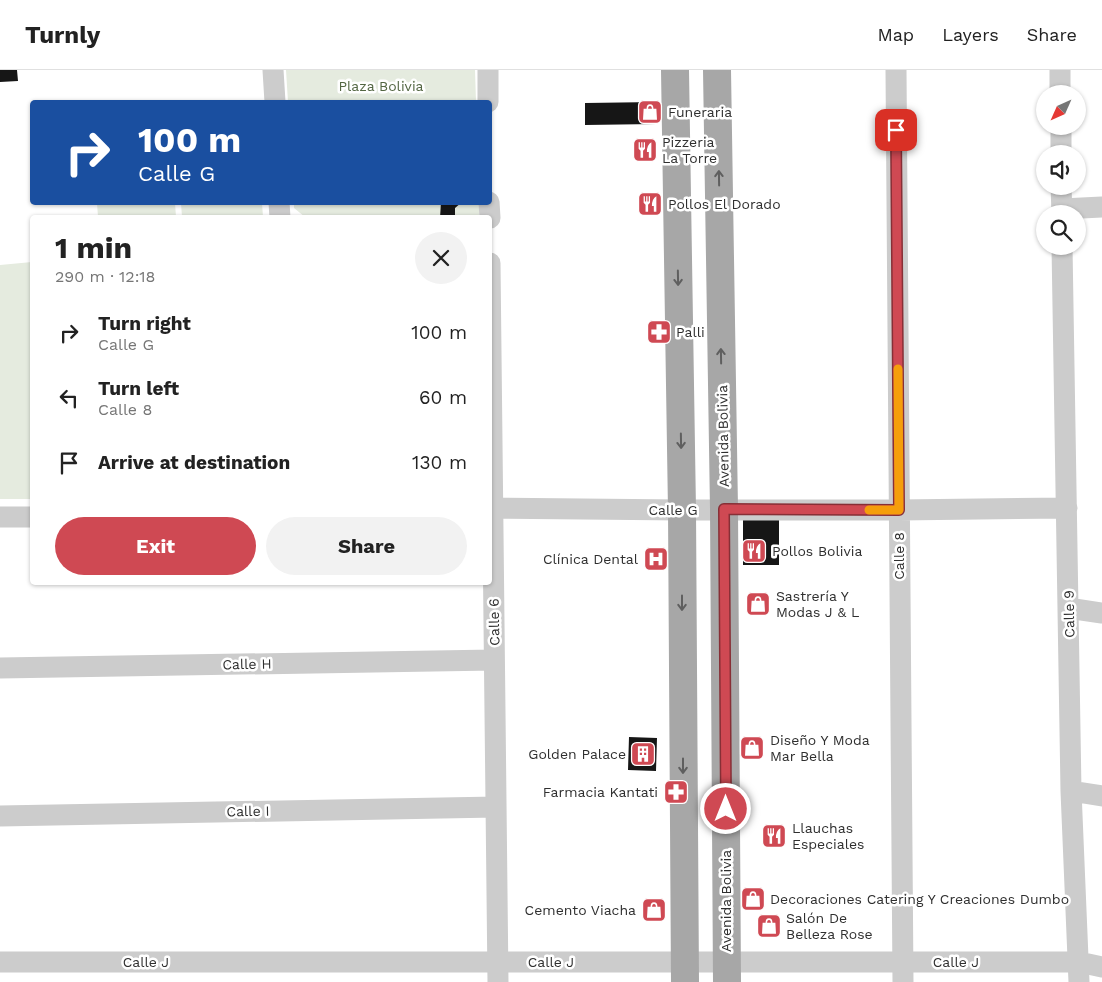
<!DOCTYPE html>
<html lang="en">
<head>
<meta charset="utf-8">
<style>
	body { margin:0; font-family:"Work Sans",sans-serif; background:#f2f2f2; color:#222; height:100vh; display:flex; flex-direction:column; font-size:19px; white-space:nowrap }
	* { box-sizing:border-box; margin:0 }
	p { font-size:16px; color:#767676 }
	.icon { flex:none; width:28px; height:28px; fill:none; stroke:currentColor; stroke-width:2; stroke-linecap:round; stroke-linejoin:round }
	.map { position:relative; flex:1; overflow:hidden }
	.panel { position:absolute; left:30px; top:145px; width:462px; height:370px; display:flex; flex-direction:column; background:#fff; border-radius:5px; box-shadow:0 1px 4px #0004 }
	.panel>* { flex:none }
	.top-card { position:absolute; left:30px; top:30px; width:462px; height:105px; border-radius:5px; box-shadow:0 1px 4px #0004; background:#1a4fa0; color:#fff; overflow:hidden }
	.needle { width:32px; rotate:225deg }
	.tools { position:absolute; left:1036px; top:15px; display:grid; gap:10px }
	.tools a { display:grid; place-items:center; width:50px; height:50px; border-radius:50%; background:#fff; box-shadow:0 1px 4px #0004; font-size:25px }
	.pin { position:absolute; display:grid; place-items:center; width:42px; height:42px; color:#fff; margin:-21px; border-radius:10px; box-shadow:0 2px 8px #0006 }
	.me { position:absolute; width:55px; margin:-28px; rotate:0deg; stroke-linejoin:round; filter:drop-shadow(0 0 4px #0008) }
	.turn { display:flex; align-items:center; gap:18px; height:105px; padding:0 25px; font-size:22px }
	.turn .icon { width:65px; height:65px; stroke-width:2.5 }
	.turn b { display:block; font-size:35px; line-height:42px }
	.round { display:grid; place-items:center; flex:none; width:52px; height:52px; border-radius:26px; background:#f2f2f2 }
	.overview { display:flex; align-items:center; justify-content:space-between; height:85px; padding:0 25px }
	h1 { font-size:30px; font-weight:700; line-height:38px }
	.action { display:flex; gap:10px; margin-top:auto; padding:10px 25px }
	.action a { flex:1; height:58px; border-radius:30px; background:#cf4953; color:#fff; font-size:20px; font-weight:700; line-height:58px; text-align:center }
	.action a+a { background:#f2f2f2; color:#222 }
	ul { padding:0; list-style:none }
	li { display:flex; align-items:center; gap:15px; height:65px; padding:0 25px }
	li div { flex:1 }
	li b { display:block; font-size:19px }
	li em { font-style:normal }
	header { display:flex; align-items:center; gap:30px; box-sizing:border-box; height:70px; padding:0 25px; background:#fff; border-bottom:1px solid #e0e0e0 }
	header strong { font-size:24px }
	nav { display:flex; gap:28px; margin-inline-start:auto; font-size:18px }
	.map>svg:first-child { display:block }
</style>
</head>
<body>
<header>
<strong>Turnly</strong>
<nav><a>Map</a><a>Layers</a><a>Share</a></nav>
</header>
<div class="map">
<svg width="1102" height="912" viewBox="0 0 1102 912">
	<rect width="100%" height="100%" fill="#fff"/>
	<path fill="#e5ebdf" d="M286 0H475L476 32H288Z
		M97 133H175L176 147H98Z
		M181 133H262L263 147H182Z
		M294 133H479V147H305L294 138Z
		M32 192V429H0V195Z"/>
	<path fill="#161616" d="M0 0H17L18 11 0 12Z
		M656 32V54L585 55V33Z
		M441 132H462L455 138V148H440Z
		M743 446H779V495H743Z
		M629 667 657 668 656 701 628 700Z"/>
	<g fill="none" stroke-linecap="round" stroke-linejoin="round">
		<path stroke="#ccc" stroke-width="21" d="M273 0 275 32
			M488 0V32
			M896 0 903 912
			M1060 0V24
			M1061 56V84
			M1061 116 1062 144
			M279 132 280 148
			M489 132 490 148
			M1062 139 1102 137
			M1062 176 1071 721 1079 912
			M490 193 498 912
			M490 438 682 440H899L1067 438
			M0 447H32
			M1068 538 1102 543
			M0 598 494 590
			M1071 721 1102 726
			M0 746 496 737
			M0 892H1079L1102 897"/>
		<path stroke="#a7a7a7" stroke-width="28" d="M675 0 682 440 685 912
			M717 0 724 439 727 912"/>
	</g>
	<defs><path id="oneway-shaft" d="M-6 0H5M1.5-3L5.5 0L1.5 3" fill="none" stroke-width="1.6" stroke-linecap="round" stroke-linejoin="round" transform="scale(1.25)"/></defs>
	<g stroke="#5f5f5f">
		<use href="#oneway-shaft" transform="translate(719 108) rotate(-91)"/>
		<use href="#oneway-shaft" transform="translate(678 208) rotate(89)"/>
		<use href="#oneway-shaft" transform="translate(721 286) rotate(-91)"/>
		<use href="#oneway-shaft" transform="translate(681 371) rotate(89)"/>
		<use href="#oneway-shaft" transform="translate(682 533) rotate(90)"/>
		<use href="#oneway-shaft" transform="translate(683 696) rotate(90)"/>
	</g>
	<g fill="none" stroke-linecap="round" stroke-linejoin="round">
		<defs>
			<path id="route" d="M726 739 724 439 899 440 896 60"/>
		</defs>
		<use href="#route" stroke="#872f36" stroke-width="12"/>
		<use href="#route" stroke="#cf4953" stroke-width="9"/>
		<path stroke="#f59e0b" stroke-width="9" d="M869 440H899L898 299"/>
	</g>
	<defs>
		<symbol id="shop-square" viewBox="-11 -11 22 22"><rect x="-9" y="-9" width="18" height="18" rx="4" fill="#cf4953" stroke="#fff"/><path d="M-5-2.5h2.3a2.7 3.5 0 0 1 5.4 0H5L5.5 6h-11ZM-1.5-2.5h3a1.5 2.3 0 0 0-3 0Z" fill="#fff"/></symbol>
		<symbol id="restaurant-square" viewBox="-11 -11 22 22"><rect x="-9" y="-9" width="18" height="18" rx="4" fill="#cf4953" stroke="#fff"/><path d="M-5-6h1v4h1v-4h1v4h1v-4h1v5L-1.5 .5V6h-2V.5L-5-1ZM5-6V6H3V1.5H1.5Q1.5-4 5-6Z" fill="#fff"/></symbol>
		<symbol id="pharmacy-square" viewBox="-11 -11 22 22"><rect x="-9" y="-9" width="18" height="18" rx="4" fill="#cf4953" stroke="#fff"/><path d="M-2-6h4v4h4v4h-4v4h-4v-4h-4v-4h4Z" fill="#fff"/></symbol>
		<symbol id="hospital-square" viewBox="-11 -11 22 22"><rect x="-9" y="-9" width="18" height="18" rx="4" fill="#cf4953" stroke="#fff"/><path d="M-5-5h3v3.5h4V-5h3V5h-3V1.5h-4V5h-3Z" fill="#fff"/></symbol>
		<symbol id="building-square" viewBox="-11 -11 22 22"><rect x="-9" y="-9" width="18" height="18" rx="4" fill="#cf4953" stroke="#fff"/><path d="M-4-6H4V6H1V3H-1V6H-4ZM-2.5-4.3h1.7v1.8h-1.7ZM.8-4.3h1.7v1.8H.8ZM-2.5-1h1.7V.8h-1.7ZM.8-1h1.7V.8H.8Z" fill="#fff"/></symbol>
	</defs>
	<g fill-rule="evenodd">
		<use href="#shop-square" x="636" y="28" width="28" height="28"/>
		<use href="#restaurant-square" x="631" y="66" width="28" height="28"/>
		<use href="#restaurant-square" x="636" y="120" width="28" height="28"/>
		<use href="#pharmacy-square" x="645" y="248" width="28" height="28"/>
		<use href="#restaurant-square" x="740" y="467" width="28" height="28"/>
		<use href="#hospital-square" x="642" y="475" width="28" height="28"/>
		<use href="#shop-square" x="744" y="520" width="28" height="28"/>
		<use href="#shop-square" x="738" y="664" width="28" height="28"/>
		<use href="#building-square" x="629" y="670" width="28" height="28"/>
		<use href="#pharmacy-square" x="662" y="708" width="28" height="28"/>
		<use href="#restaurant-square" x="760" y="752" width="28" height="28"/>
		<use href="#shop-square" x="739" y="815" width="28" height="28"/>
		<use href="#shop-square" x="640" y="826" width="28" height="28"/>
		<use href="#shop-square" x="755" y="842" width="28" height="28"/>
	</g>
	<g text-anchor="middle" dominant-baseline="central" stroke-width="5" stroke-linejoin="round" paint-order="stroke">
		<g font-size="14" fill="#536642" stroke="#fff">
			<text x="381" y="16">Plaza Bolivia</text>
		</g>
		<g font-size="14" fill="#2f2f2f" stroke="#fff" text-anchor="start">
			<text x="668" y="42">Funeraria</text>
			<text x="662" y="72">Pizzeria<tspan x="662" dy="16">La Torre</tspan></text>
			<text x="668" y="134">Pollos El Dorado</text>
			<text x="676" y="262">Palli</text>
			<text x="772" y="481">Pollos Bolivia</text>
			<text x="638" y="489" text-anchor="end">Clínica Dental</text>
			<text x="776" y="526">Sastrería Y<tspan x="776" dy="16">Modas J &amp; L</tspan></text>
			<text x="770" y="670">Diseño Y Moda<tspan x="770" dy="16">Mar Bella</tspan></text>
			<text x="626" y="684" text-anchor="end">Golden Palace</text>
			<text x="658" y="722" text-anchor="end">Farmacia Kantati</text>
			<text x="792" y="758">Llauchas<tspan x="792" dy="16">Especiales</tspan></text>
			<text x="770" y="829">Decoraciones Catering Y Creaciones Dumbo</text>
			<text x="636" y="840" text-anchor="end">Cemento Viacha</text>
			<text x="786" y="848">Salón De<tspan x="786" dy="16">Belleza Rose</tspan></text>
		</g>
		<g font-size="14" fill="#2f2f2f" stroke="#fff">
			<text transform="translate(723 366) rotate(-91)">Avenida Bolivia</text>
			<text x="673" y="440">Calle G</text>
			<text transform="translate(899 486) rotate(-90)">Calle 8</text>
			<text transform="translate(1069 544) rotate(-91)">Calle 9</text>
			<text transform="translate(494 552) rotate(-91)">Calle 6</text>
			<text transform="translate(247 594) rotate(-1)">Calle H</text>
			<text transform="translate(248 741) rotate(-1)">Calle I</text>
			<text transform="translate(726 831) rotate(-90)">Avenida Bolivia</text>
			<text x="146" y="892">Calle J</text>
			<text x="551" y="892">Calle J</text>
			<text x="956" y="892">Calle J</text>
		</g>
	</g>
</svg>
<div class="tools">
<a><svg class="needle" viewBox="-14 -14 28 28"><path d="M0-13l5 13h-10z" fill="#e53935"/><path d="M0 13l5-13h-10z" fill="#767676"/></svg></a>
<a><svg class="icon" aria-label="sound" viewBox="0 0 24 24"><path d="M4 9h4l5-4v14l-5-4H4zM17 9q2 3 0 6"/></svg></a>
<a><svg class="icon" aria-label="search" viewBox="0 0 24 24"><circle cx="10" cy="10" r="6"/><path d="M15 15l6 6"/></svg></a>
</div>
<div class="pin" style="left:896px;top:60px;background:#d93025"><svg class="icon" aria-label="arrive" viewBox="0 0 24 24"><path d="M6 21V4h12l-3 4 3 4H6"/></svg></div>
<svg class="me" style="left:726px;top:739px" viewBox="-20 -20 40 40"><circle r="17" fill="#cf4953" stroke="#fff" stroke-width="3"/><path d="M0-11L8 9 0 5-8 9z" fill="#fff"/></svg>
<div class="top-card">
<div class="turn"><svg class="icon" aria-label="right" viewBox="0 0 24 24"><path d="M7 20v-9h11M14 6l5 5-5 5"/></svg><div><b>100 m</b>Calle G</div></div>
</div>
<section class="panel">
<div class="overview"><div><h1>1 min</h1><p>290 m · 12:18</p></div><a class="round"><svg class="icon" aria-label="close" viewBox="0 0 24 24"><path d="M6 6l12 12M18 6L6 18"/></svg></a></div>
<ul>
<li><svg class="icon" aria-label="right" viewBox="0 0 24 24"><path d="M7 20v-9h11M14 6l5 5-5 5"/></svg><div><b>Turn right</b><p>Calle G</p></div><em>100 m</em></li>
<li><svg class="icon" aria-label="left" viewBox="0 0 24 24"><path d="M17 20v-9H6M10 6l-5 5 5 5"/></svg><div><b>Turn left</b><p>Calle 8</p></div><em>60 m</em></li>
<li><svg class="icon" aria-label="arrive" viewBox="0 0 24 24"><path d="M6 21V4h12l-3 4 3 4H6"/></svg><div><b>Arrive at destination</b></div><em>130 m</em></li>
</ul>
<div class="action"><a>Exit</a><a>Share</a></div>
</section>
</div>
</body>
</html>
